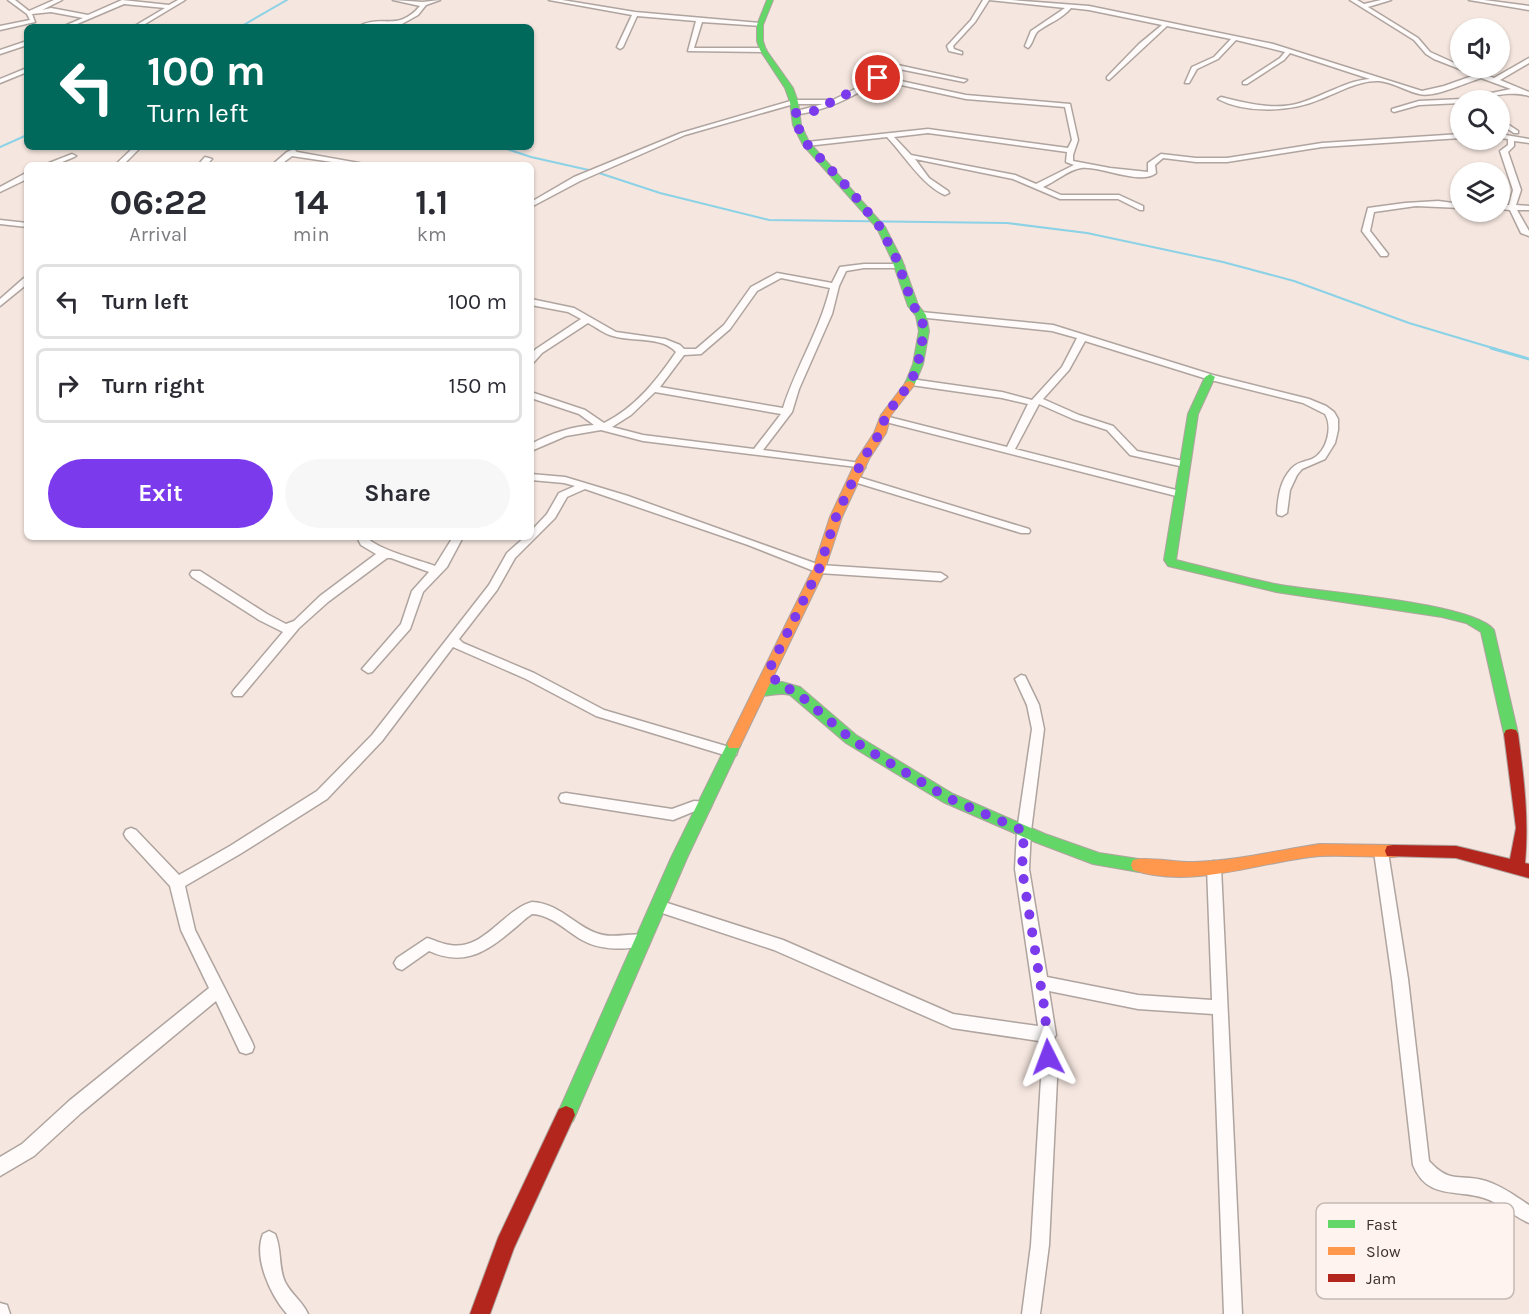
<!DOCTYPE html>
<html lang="en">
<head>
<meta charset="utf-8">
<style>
	body { margin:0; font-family:Karla,sans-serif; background:#f7f7f7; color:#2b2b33; height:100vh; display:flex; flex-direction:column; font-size:22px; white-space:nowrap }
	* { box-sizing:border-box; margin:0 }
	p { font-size:20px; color:#7c7c81 }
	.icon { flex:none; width:33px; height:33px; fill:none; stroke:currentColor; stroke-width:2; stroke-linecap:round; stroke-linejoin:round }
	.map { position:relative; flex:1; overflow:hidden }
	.sheet { position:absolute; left:24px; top:162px; width:510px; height:378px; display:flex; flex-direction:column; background:#fff; border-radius:9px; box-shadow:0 2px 4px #0004 }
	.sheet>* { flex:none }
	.banner { position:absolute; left:24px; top:24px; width:510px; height:126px; border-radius:9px; box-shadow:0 2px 4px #0004; background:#00695c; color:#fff; overflow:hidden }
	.tools { position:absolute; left:1450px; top:18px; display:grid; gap:12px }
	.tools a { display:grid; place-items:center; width:60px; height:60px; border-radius:50%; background:#fff; box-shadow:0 2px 4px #0004; font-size:30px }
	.pin { position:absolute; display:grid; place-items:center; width:51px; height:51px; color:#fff; margin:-26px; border:3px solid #fff; border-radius:50%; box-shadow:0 2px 6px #0007 }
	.me { position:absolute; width:66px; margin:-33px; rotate:357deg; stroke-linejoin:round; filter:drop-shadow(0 0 4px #0008) }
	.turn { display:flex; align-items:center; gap:21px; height:126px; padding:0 24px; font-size:27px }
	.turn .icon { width:78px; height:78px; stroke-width:2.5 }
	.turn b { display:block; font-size:42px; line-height:51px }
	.eta { display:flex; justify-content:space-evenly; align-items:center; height:102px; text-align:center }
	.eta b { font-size:36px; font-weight:700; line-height:42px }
	.cta { display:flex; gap:12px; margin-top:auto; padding:12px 24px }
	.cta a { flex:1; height:69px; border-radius:36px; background:#7c3aed; color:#fff; font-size:24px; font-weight:700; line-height:69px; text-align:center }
	.cta a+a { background:#f7f7f7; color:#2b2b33 }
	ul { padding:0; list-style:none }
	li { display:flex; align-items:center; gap:18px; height:75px; margin:0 12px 9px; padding:0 12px; border:3px solid #e1e1e2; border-radius:9px }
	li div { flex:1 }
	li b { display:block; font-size:22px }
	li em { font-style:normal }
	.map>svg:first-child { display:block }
</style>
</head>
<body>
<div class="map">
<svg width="1529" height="1314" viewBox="0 0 1529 1314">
	<rect width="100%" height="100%" fill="#f5e6df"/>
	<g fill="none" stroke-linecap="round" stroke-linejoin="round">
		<path stroke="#8bd2e6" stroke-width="2" d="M240 27 287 0
			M0 147 27 135
			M501 147 531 157 593 171 660 193 769 220 1007 223 1087 233 1223 262 1294 281 1409 323 1496 349"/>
		<path stroke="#8bd2e6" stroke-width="3" d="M1491 348 1529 359"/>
		<defs>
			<path id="street" d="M8 0H15L29 11 54 0H62L42 10 51 8 88 15 122 0 169 5 178 0H185L140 27H133L165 8 124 4 70 27H62L83 18 51 12 32 14 35 22 0 30V26L30 20 27 14Z
				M393 0 423 2 440 0 426 5 418 15 402 24 357 27C382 13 397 33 420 6Z
				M549 0H562L635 12 760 23 762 26 702 22 694 48H763L766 50 763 52 688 51 696 21 637 16 623 47 620 49 617 47 632 15Z
				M983 0H1011L1089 6 1273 44 1422 91 1444 86 1475 75 1434 59 1426 54 1414 40 1350 0H1357L1364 4 1381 0H1391L1368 7 1418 38 1430 52 1461 66V68H1466L1494 78 1529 58V63L1500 80 1529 92V96C1507 89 1484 100 1461 100V103L1419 105 1394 112 1392 111V109L1419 101 1462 99 1511 89 1481 78C1465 83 1434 98 1419 94 1406 91 1392 82 1379 81 1359 80 1339 92 1321 99 1292 112 1246 114 1218 99L1221 97C1246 103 1274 111 1300 103 1324 96 1345 81 1370 79L1290 53 1284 60 1247 84H1243V82L1280 58 1285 52 1236 40 1218 59 1197 69 1189 83H1185L1192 67 1214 57 1231 39 1167 26 1109 80 1107 79V77L1139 44 1162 25 1089 10 1071 8C1062 19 1049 23 1038 31 1033 36 1033 44 1028 48L1025 46 1031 31 1065 8 989 0 975 22 953 46 954 49 962 52V54L949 51 947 46 971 20Z
				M1469 0H1484L1529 6V10Z
				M27 41V45L0 54V50Z
				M893 64 967 80 964 82 894 68 882 77 966 95 1070 104 1078 140 1073 155V161L1110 168 1148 172V163L1161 154 1196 158H1227L1322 143 1461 134V138L1322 147 1227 162H1196L1163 158 1155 165 1156 173C1141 186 1099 165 1081 168 1068 170 1055 182 1043 187L1061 195H1119L1143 206V210H1140L1118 199H1060L1013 179 915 159 929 178 948 191 949 193 945 195C922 185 905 156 887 137L807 146 804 144 807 142 928 129 1068 148 1072 140 1065 107 966 99 878 80C853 98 826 110 795 115L793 114V112L823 104H794L685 135 580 181 531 207V202L574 177 681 133 794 100H833L857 88ZM928 133 1067 152 1066 162 1074 165 1036 184 1015 175 911 155 894 137Z
				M27 68V72L0 83V79Z
				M1500 119 1518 131V133H1514L1500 124Z
				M1500 134 1529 139V143L1514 141V146L1508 152 1521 190 1516 205 1529 206V210H1517L1529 231V236L1521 233 1510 210 1500 209V205H1509L1513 190 1500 151 1508 145V139L1500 138Z
				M134 147 140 148 123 165H115Z
				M294 149 297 152 370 165H352L292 156 280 165H272L287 152Z
				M72 154 76 156 74 157 55 165H44Z
				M205 157 212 159 206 165H198Z
				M24 174H27V179L0 192V187Z
				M1438 201 1461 204V208L1416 206 1374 212 1370 231 1388 254 1387 256H1381L1362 231 1368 208 1405 203Z
				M0 220 27 223V227L0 224Z
				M864 264H900L904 266 900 268H864L846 271 839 286 832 314 799 389 792 412 763 450 861 463 865 464V468L643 441 601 430 566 436 531 451V444C550 434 572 426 594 425L579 414 531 398V392L585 410 604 423C635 408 657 380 676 352 662 336 632 342 613 336 604 334 596 327 588 323L542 353 534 362 531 363V354L536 349 581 319 568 312 531 305V299L574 308 616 332 665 339 680 345 684 349H696L724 325 751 287 777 273 832 283 840 267ZM781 278 830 288C820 330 796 367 783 408L660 387 684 355 701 354 730 329 757 291ZM655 392 781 414 754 449 643 435 612 427 631 415Z
				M24 278H27V284L0 306V299Z
				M921 312 1053 325 1213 375 1309 399 1326 406 1334 412 1338 419V430L1335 443 1325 459 1302 469 1297 475 1290 490 1287 513 1282 516 1278 515 1277 513C1278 497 1280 481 1291 469 1297 462 1304 462 1312 459 1327 452 1333 427 1325 414L1303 403 1207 379 1085 341 1069 370 1043 399 1079 415 1113 426 1137 451 1188 462 1189 464 1184 467 1130 455 1107 430 1073 419 1039 404 1015 449 1184 492 1185 494 1184 496 1180 497 882 421 880 419 885 416 1007 447 1028 404 1002 398 911 385 906 382 911 379 1002 392 1032 400 1062 367 1077 338 1052 331 918 317 917 315Z
				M531 474 565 477 628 496 820 565 941 573 947 577 941 581 819 573 748 545 585 489 567 497 555 518 515 558 497 590 459 639 463 643 534 673 604 710 736 749 737 752 736 755 731 757 596 716 526 679 453 647 382 741 327 799 240 854 185 886 195 930 252 1042 254 1047 252 1052 246 1054 240 1052 216 1001 81 1113 34 1156 0 1176V1157L22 1144 69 1101 209 988 181 930 170 886 126 838 124 834 126 830 131 828 136 830 179 875 230 846 317 791 372 735 489 585 507 553 525 537H531V531L547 514 559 493 575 486 564 483 531 480Z
				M855 476 1029 529 1030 531 1029 533H1021L851 481 850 479Z
				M357 537H367C375 549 419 560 435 566L453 537H463L447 567 423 592 410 629 372 672 368 673 362 669 401 624 412 591 429 572 391 558H387L328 602 299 628 242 696H234L232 693 234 690 283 632 259 620 192 577 190 574 192 571H200L267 614 286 624 294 621 320 596 376 554 361 545Z
				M1021 675 1025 676 1039 705 1044 729 1031 831 1029 869 1047 977 1138 995 1212 1000 1207 867 1209 863 1214 861 1219 863 1221 867 1242 1314H1224L1213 1014 1138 1009 1049 991 1056 1035 1054 1038 1057 1079 1049 1245 1040 1314H1022L1031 1245 1041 1079 1039 1041 952 1028 774 950 653 910 651 906 653 902 658 900 783 940 953 1014 1038 1026 1015 869 1017 831 1032 729 1027 705 1015 679Z
				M566 793 672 809 694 801 709 802 711 806 709 810 695 811 673 820 566 803 561 802 559 798 561 794Z
				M1381 846 1386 848 1388 852 1408 979 1429 1161C1451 1185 1460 1173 1486 1181 1502 1186 1515 1196 1529 1205V1223C1513 1216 1500 1203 1484 1198 1457 1189 1427 1200 1413 1165L1392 979 1374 852 1376 848Z
				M532 902C558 903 573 924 596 933 613 940 632 931 648 936L650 941 648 946 643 947C622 949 602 951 582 940 566 931 552 915 532 914 524 919 518 926 510 932 484 954 462 966 429 951L402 970 397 968 394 963 397 958 427 938C434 940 442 944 450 945 484 951 503 910 532 902Z
				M269 1231 275 1234C282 1249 278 1267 285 1282 291 1294 303 1302 308 1314H287C271 1296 253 1258 263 1234Z
				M0 1303 7 1305 10 1314H0Z"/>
			<path id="fast" d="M767 0H773L763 25V41L766 50 793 88 798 102 801 125 809 142 885 227 902 260 918 305 926 315 929 331 923 364 914 386 910 387 905 384 913 364 919 331 916 316 908 306 892 260 877 228 803 145 793 125 790 102 785 88 760 50 757 41V25Z
				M1210 374 1215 377 1198 414 1176 560C1209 568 1242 577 1275 584 1315 592 1473 602 1494 630L1518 734 1516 738H1506L1504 734 1481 632 1466 623 1442 617 1276 592 1168 566 1164 560 1188 414 1205 377Z
				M782 682 800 687 856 735 953 794 1045 834 1099 853 1145 860 1147 865 1145 870 1139 872 1093 864 1035 842 943 802 846 743 790 695C778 691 768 698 756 695L754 691 756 687Z
				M734 739 739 740 741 744 687 858 573 1121 566 1124 559 1121 557 1115 671 858 727 744 729 740Z"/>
			<path id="slow" d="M910 381 915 384 891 415 886 433 869 459 842 517 825 569 741 744 739 748H729L727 744 813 569 830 517 857 459 874 433 881 415 906 382Z
				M1320 844 1393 845 1399 846 1401 851 1399 856 1393 857C1369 857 1344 855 1320 856 1260 861 1193 890 1133 870L1131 865 1133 860C1146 856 1178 863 1194 862 1234 861 1280 850 1320 844Z"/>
			<path id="jam" d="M1511 729 1516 730 1518 734C1524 778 1529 820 1525 863L1529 864V878L1456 858 1387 856 1385 851 1387 846 1393 845 1456 846 1510 859 1516 828 1504 734 1506 730Z
				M566 1106 573 1109 575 1115 514 1248 490 1314H470L498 1238 559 1109Z"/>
		</defs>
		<use href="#street" stroke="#afa49f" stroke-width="3"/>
		<use href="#fast" stroke="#afa49f" stroke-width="2"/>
		<use href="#slow" stroke="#afa49f" stroke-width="2"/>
		<use href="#jam" stroke="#afa49f" stroke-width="2"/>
		<use href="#street" fill="#fefbfa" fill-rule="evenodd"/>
		<use href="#fast" fill="#63d668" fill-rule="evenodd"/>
		<use href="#slow" fill="#ff974d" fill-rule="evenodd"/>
		<use href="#jam" fill="#b3261e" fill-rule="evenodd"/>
	</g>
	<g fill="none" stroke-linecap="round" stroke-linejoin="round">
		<path stroke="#7c3aed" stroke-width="10" stroke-dasharray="0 18" d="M878 78 814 111 795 113 797 125 806 143 849 189 880 227 897 260 913 306 921 315 924 331 918 364 911 382 886 415 880 433 863 459 836 517 819 569 768 672 782 687 795 691 851 739 868 750 948 798 1024 831 1022 869 1045 1012 1048 1057"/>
	</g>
	<rect x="1316" y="1203" width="198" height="96" rx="9" fill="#fef3ee" stroke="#c4b9b4" stroke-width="1.5"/>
	<rect x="1328" y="1220" width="27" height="8" fill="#63d668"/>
	<rect x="1328" y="1247" width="27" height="8" fill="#ff974d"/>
	<rect x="1328" y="1274" width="27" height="8" fill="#b3261e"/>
	<g font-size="16" fill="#3d322e">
		<text x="1366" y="1230">Fast</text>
		<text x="1366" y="1257">Slow</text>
		<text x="1366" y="1284">Jam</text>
	</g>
</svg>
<div class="tools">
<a><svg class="icon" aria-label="sound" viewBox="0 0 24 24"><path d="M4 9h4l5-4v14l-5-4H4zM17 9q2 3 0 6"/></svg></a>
<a><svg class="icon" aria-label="search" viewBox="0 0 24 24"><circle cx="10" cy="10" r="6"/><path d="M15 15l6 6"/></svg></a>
<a><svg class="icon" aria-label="layers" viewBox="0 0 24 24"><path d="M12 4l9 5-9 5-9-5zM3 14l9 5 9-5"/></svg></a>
</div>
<div class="pin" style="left:878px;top:78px;background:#d93025"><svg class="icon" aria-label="arrive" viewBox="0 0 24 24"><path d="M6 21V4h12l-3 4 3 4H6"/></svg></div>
<svg class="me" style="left:1048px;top:1057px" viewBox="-20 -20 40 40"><path d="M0-17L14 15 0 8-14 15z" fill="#7c3aed" stroke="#fff" stroke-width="4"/></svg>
<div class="banner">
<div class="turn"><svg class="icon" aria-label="left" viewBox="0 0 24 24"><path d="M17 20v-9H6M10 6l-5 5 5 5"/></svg><div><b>100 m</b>Turn left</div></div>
</div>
<section class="sheet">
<div class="eta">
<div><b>06:22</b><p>Arrival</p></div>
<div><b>14</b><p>min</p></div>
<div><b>1.1</b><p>km</p></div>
</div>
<ul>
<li><svg class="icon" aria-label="left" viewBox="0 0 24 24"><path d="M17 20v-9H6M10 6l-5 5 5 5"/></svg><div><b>Turn left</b></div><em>100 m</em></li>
<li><svg class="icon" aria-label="right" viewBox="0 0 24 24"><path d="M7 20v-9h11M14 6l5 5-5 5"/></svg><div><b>Turn right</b></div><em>150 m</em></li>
</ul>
<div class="cta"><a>Exit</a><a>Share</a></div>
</section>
</div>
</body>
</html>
